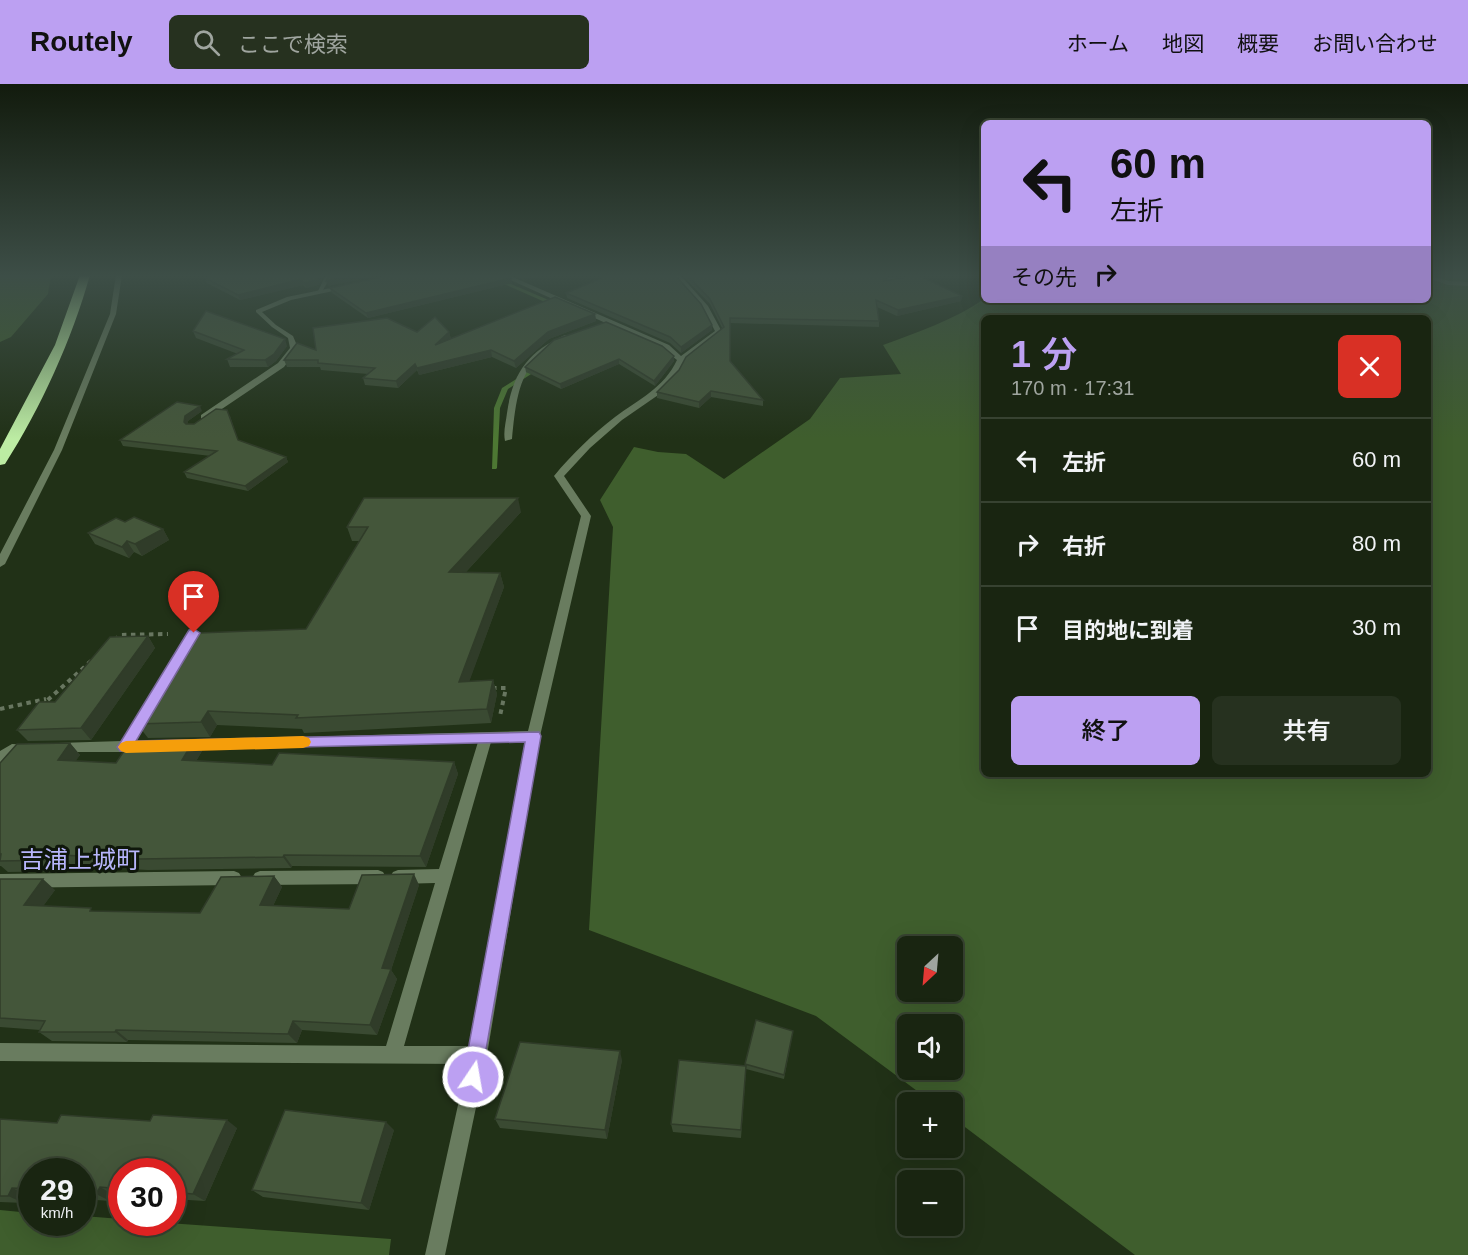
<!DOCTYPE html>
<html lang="ja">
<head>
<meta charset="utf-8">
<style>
	body { margin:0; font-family:Helvetica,"Noto Sans JP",sans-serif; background:#26311f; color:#f1f3f6; height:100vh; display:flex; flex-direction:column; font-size:22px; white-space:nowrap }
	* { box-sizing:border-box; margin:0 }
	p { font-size:20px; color:#9fa59f }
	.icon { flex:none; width:33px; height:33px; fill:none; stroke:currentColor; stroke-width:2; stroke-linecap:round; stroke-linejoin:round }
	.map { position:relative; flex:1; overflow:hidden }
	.sheet { position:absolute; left:981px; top:231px; width:450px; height:462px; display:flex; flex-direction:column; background:#192511; border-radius:9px; box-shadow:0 6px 24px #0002,0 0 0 2px #374231 }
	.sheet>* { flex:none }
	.hud { position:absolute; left:981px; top:36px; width:450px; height:183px; border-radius:9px; box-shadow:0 6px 24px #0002,0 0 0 2px #374231; background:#bca0f2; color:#111; overflow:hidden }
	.needle { width:39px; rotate:206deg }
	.buttons { position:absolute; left:897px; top:852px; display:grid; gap:12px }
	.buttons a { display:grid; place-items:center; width:66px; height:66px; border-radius:9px; background:#192511; box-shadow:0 6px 24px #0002,0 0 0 2px #374231; font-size:30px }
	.speed { position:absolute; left:18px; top:1074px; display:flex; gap:12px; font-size:30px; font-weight:700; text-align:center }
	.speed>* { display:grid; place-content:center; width:78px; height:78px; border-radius:50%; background:#192511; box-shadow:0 6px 24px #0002,0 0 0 2px #374231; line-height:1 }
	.speed small { font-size:15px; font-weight:400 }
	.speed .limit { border:9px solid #d22; background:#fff; color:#111 }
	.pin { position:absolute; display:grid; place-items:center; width:51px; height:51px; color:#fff; margin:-62px -26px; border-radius:50% 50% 50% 0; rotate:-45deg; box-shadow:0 0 6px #0007 }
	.pin .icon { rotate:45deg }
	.me { position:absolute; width:66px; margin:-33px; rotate:12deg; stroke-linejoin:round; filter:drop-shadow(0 0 4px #0008) }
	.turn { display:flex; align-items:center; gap:21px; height:126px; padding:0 30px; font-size:27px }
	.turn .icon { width:78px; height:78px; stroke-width:2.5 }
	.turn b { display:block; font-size:42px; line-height:51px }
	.then { display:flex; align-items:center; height:57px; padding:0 30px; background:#0003; gap:12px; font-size:22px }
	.round { display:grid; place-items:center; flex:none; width:63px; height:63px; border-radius:9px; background:#26311f }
	.overview { display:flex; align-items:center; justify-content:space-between; height:102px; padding:0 30px }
	h1 { font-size:36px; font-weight:600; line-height:45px; color:#bca0f2 }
	.primary-button { display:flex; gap:12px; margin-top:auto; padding:12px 30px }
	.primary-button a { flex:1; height:69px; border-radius:9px; background:#bca0f2; color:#111; font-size:24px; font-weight:600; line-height:69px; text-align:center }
	.primary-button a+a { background:#26311f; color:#f1f3f6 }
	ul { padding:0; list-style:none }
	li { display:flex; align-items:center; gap:18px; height:84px; padding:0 30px; border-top:2px solid #374231 }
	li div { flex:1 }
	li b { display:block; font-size:22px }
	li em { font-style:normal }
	header { display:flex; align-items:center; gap:36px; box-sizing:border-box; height:84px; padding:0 30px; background:#bca0f2; color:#111 }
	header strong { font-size:28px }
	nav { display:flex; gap:33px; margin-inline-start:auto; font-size:21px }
	.search { width:420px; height:54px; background:#26311f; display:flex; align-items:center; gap:15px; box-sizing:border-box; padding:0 21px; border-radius:9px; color:#9fa59f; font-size:22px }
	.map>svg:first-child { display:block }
</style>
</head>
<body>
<header>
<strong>Routely</strong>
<div class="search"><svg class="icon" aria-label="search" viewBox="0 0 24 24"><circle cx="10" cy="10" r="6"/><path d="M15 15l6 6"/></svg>ここで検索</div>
<nav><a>ホーム</a><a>地図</a><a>概要</a><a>お問い合わせ</a></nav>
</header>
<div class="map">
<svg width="1468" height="1171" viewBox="0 0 1468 1171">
	<rect width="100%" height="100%" fill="#213117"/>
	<path fill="#3f5e2d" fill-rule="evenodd" d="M0 191H51L48 210 11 253 0 258Z
		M1428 191H1468V1171H1135L953 1034 952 1018H932L816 932 589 846 613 443 600 416 634 363 658 368 686 370 724 395 810 335 840 294 901 290 883 261C918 248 954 236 984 215L1428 216ZM984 234H1428V690H984ZM908 862H952V908H908ZM908 940H952V986H908Z
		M0 1126 31 1129 32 1138H82L83 1132 121 1135 122 1138 168 1139 391 1155 389 1171H0Z"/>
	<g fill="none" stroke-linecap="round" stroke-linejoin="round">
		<path fill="#4d7833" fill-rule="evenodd" d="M497 194 558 220V221L554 222 495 196Z
			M537 282 542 283 508 305 500 324 497 384 496 385H492L494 324 502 304Z"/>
		<path stroke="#687660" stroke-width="4" stroke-dasharray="4.5 4.5" stroke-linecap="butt" d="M115 556 120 551 168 550
			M492 604H506L500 632
			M41 622 91 577
			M0 625 46 615"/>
		<path fill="#697c5f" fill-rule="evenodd" d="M326 191H332L321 209H317Z
			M1428 191 1449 197 1468 198V202L1448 201 1428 194Z"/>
		<path fill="#697c5f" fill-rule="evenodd" d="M500 191H508L669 261 681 272 715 247 703 224 674 191H680L708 222 722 248 684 277 678 291 664 307 622 336 590 364 564 392 591 432 540 652 487 971 445 1171H425L467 980 0 977V959L386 962 435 799 398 800 393 798 390 793 393 788 398 786 439 785 478 658 181 666 176 665 174 661 176 657 181 656 528 647 581 432 554 392C572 370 593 350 615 333 639 315 664 304 677 276L663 265ZM526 657 471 962H404L491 658Z
			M863 191 898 194 923 191 898 198Z
			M345 201 347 204 291 216 262 228 276 241 293 252 298 264 284 283 207 335H201V331L278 279 290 264 288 254 272 243 256 228V226L287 213Z
			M565 251 570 252C561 259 548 263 539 272 517 293 515 326 512 355L505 357C503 348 506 338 507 329 513 288 528 268 565 251Z
			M194 545 200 549 135 657 147 658 149 662 147 666 125 668H53L51 664 53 660 58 659 122 657 190 546Z
			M12 660 33 661 35 665 33 669 15 670 0 680V667Z
			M378 786 383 788 386 793 383 798 378 800 260 801 255 799 252 794 255 789 260 787Z
			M234 787 239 789 242 794 239 799 234 801 0 804V790Z"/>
		<path fill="#697c5f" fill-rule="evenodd" d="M116 191H122L116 230 62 366 5 480 0 483V470L54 366 110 230Z"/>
		<path fill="#bceca3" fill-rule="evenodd" d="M80 191H90C72 255 41 324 5 380L0 381V365L55 261Z"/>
	</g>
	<path fill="#3a4a32" d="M217 191H325L318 201 306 204 303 201 240 216 207 199 205 194Z
		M513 191H544L525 196Z
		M599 191H675L712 246 681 269 670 259 567 214 566 209 601 195Z
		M682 191H879L888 196 962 212 961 217 897 232 877 223 879 237V243L730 239V277L763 316V322L711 313 699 324 657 314V308L722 244 710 220Z
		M511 194 512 199 368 234 332 209 330 204Z
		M595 230 596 237 549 255 516 284 492 273 419 291 417 286 398 304 365 301 363 294 368 290 321 286 320 283H287L284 276 316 266 417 248H449L451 255Z
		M193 247 287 262 276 277 268 283H230L227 275 238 270 196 254Z
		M554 256 674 272V277L655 302 619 280 561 305 526 288 525 283Z
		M202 327 188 337 187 340H194L230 332 238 356 286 373 288 378 248 407 187 394 184 388 211 372 123 362 120 356Z
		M521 428 466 488 500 489 504 503 469 597 493 596 497 610 491 639 304 649 302 645 217 641 210 653 148 654 137 640 306 545 360 457H352L347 443Z
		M125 438 163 445 169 456 142 472 134 468 129 474 95 460 88 449Z
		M148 552 155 564 91 656 28 657 17 646 55 618Z
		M194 656 202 667 196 677 272 681 454 678 458 690 426 783 292 782 291 784 148 786 72 782 69 787 8 788 1 782H0V679L70 659 80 671 75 677 116 679Z
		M274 792 282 803 273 822 349 825 419 801 391 886 397 895 377 951 302 946 297 959 128 956 127 958 52 957 39 948 40 946 0 943V795L55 806 43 822 94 827 200 829Z
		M793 947 784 995 746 985 741 1054 673 1048 671 1040 745 982V980Z
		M622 976 607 1055 500 1044 495 1035Z
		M0 1035 57 1039 237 1044 205 1117 172 1115V1088H122V1111H114L110 1117 82 1115V1088H32V1112L28 1111 24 1119 0 1118Z
		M394 1046 369 1126 263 1113 252 1106Z"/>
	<path fill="#303c29" d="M320 191H325L318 201 306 204 304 199Z
		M356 191H383L328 202 326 197Z
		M524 191H544L525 196Z
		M511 194 512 199 368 234 366 229Z
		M301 195 303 201 240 216 238 211Z
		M962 212 961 217 897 232 898 226Z
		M595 230 596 237 549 255 516 284 514 277 548 248Z
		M712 241V246L681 269V263Z
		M449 248 451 255 435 261Z
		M285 255 287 262 276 277 268 283 265 276Z
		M491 266 492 273 419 291 417 284Z
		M674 272V277L655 302 654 297Z
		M619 275V280L561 305 560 300Z
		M415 280 417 286 398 304 396 297Z
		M711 307V313L699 324V318Z
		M200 322 202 327 188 337 187 343 184 338 185 332Z
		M286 373 288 378 248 407 245 402Z
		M518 414 521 428 453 502 449 488Z
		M163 445 169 456 142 472 135 460Z
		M127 457 134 468 129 474 122 463Z
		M500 489 504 503 464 612 459 598Z
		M148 552 155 564 91 656 81 644Z
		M493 596 497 610 491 639 487 625Z
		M208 627 217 641 210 653 201 638Z
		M194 656 202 667 190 688 182 676Z
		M70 659 80 671 68 688 58 676Z
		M454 678 458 690 426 783 420 772Z
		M61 771 72 782 69 787 57 776Z
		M284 771 292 782 291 784 283 773Z
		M414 790 419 801 391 886 397 895 377 951 370 941 382 884Z
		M274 792 282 803 268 832 260 821Z
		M43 795 55 806 36 832 24 821Z
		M293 937 302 946 297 959 288 950Z
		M116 946 128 956 127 958 115 948Z
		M620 967 622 976 607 1055 605 1046Z
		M227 1036 237 1044 205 1117 193 1110Z
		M386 1038 394 1046 369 1126 361 1119Z
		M100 1103 114 1111 110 1117 96 1110Z
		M12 1104 28 1111 24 1119 8 1112Z"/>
	<path fill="#44563a" stroke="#303c29" stroke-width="1.5" d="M217 191H320L316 196 304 199 301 195 238 211 205 194Z
		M329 191H356L326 197Z
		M391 191H505L511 194 366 229 330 204Z
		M601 191H675L701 220 712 241 681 263 670 253 566 209 602 194Z
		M687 191H879L888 193 884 197 918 191 962 212 898 226 876 216 879 237 730 234V277L763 316 711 307 699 318 657 308 679 286 686 273 724 243 710 215Z
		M555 213 595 230 548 248 514 277 491 266 417 284 415 280 396 297 363 294 375 284 318 279V276H284L297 259 316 266 313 244 387 234 417 248 435 233 449 248 435 261Z
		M206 227 285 255 274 270 265 276 227 275 244 266 193 247Z
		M606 238 662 262 674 272 654 297 619 275 560 300 525 283 554 256Z
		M177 318 200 322 185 332 184 338 186 340H194L216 325 227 326 238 356 286 373 245 402 184 388 217 367 120 356Z
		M364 414H518L449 488 500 489 459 598 493 596 487 625 296 634 298 631 208 627 201 638 137 640 199 549 306 545 368 443H347Z
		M134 433 163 445 135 460 127 457 122 463 88 449 116 434 125 438Z
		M148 552 81 644 17 646 39 618H55L110 553Z
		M194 656 182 676 272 681 279 669 454 678 420 772 284 771 283 773 138 775 61 771 57 776 0 777 1 770H0V679L17 660 70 659 58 676 116 679 130 658Z
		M414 790 382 884 391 885 370 941 293 937 288 950 116 946 115 948H39L45 937 0 934V795H43L24 821 91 824 90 827 200 829 221 793 274 792 260 821 349 825 362 791Z
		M756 936 793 947 784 991 745 980Z
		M520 958 620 967 605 1046 495 1035Z
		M679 976 746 982 741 1046 671 1040Z
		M285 1026 386 1038 361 1119 252 1106Z
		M61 1031 150 1037 153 1031 227 1036 193 1110 172 1108V1088H122V1105L100 1103 96 1110 82 1109V1088H32V1105L12 1104 8 1112H0V1035L57 1039Z"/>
	<linearGradient id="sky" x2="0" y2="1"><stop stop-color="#121b0d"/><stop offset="0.54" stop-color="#3d4e47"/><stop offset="1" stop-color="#3d4e47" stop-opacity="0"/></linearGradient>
	<rect width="1468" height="355" fill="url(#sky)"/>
	<path fill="#bca0f2" stroke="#7a689d" stroke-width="1.5" d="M194 545 200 549 136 657 539 648 541 652 480 1000 473 1003 466 1000 463 993 525 658 120 667 117 663 120 659 189 546Z"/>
	<path fill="#f59e0b" d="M303 652 309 654 311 658 309 662 303 664 126 669 121 667 118 663 121 659 126 657Z"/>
	<g text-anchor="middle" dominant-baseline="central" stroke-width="6" stroke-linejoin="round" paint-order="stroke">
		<g font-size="24" fill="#b7b5fc" stroke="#0f170b">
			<text x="80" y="775">吉浦上城町</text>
		</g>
	</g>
</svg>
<div class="buttons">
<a><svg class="needle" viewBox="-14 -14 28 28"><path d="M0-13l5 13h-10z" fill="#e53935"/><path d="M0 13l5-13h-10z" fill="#9fa59f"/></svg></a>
<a><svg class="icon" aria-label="sound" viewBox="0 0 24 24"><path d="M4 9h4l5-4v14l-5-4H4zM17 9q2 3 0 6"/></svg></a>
<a>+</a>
<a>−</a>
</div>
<div class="speed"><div>29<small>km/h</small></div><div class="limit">30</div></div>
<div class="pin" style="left:194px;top:549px;background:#d93025"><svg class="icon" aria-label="arrive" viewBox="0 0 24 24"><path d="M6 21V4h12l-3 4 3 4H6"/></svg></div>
<svg class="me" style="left:473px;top:993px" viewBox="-20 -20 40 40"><circle r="17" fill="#bca0f2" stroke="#fff" stroke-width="3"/><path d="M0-11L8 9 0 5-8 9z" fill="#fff"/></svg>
<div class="hud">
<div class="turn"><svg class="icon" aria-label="left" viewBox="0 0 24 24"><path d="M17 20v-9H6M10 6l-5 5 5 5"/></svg><div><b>60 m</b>左折</div></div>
<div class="then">その先<svg class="icon" aria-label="right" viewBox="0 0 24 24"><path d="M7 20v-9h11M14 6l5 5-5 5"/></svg></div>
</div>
<section class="sheet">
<div class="overview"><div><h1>1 分</h1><p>170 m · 17:31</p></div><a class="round" style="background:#d93025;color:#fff"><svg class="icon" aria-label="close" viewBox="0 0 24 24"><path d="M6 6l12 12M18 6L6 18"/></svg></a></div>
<ul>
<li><svg class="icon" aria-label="left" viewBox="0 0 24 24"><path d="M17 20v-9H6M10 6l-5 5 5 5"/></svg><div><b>左折</b></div><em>60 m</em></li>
<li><svg class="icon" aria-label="right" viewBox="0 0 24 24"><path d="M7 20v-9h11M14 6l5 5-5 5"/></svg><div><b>右折</b></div><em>80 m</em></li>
<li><svg class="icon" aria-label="arrive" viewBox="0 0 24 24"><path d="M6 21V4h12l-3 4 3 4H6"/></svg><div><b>目的地に到着</b></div><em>30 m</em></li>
</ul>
<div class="primary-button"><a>終了</a><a>共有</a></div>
</section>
</div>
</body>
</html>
